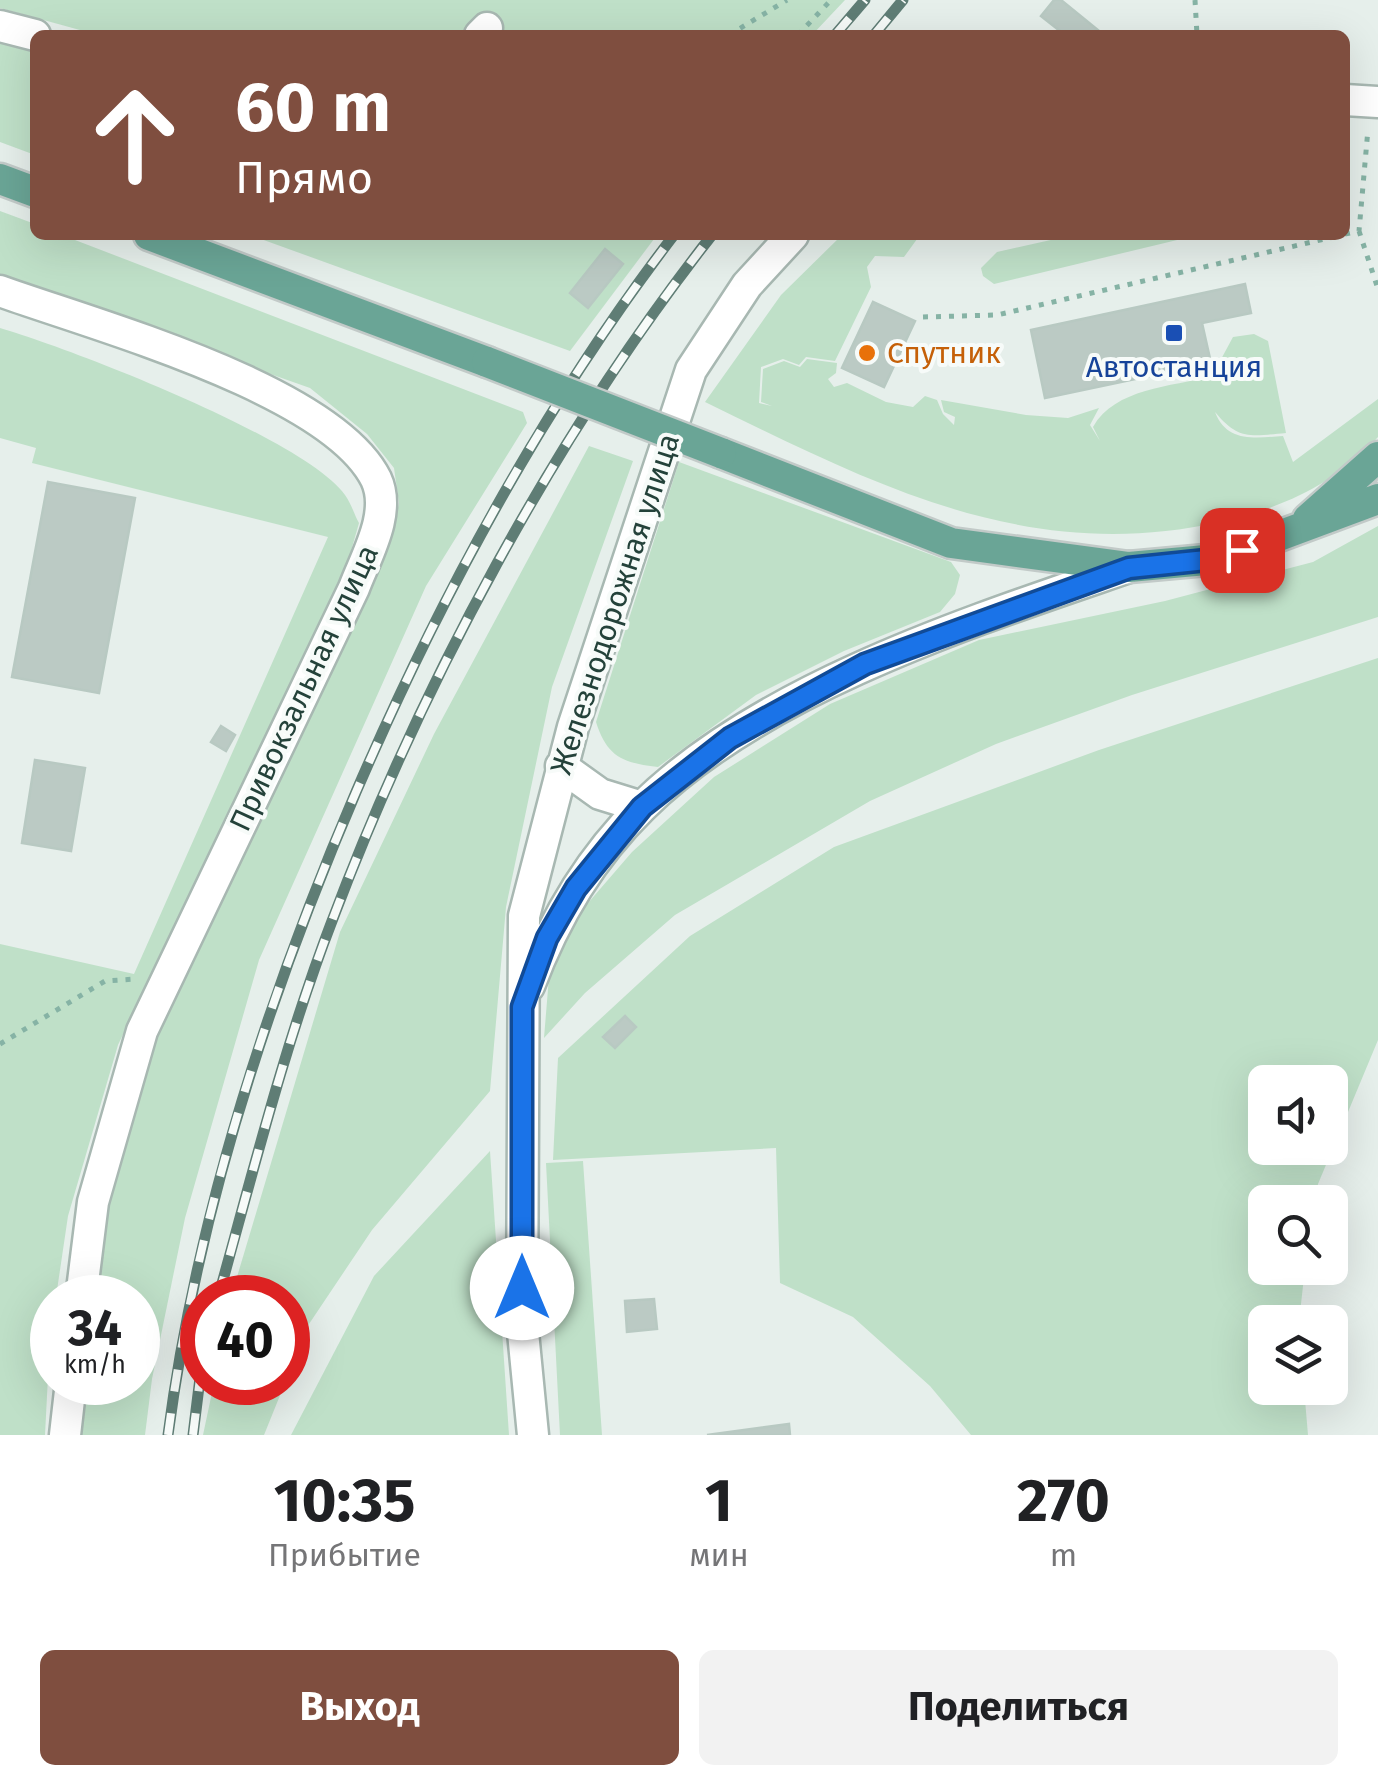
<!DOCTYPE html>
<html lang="ru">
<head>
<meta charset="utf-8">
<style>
	body { margin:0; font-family:"Fira Sans",sans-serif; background:#f2f2f2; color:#202124; height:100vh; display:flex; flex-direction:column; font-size:38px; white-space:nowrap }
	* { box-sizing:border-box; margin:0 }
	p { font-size:32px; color:#757577 }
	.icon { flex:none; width:55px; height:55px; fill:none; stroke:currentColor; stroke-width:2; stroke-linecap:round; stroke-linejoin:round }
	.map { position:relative; height:1435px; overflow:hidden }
	.side { display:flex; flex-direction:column; background:#fff; flex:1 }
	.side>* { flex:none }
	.banner { position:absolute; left:30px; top:30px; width:1320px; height:210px; border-radius:15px; box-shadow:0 10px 40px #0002; background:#7f4e3f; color:#fff; overflow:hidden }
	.fabs { position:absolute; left:1248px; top:1065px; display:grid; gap:20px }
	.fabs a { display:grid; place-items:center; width:100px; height:100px; border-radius:15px; background:#fff; box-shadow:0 10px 40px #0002; font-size:50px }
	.speed { position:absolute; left:30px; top:1275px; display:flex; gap:20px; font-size:50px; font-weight:700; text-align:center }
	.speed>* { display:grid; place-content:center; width:130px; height:130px; border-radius:50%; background:#fff; box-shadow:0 10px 40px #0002; line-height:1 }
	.speed small { font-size:25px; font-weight:400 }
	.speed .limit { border:15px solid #d22; background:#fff; color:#111 }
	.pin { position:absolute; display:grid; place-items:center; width:85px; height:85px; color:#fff; margin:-42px; border-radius:20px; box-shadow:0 5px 15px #0006 }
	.me { position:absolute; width:110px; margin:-55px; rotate:0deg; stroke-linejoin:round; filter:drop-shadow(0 0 8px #0008) }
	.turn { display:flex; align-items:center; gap:35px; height:210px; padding:0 40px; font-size:45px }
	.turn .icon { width:130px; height:130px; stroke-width:2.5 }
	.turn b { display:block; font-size:70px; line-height:85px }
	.eta { display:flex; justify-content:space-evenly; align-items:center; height:170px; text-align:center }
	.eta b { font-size:60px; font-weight:700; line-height:70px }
	.button { display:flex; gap:20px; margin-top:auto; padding:20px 40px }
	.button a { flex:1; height:115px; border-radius:15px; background:#7f4e3f; color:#fff; font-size:40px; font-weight:700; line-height:115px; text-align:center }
	.button a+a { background:#f2f2f2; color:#202124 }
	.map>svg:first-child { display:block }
</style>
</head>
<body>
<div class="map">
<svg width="1378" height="1435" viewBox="0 0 1378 1435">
	<rect width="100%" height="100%" fill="#e6efeb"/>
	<path fill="#bfe0c8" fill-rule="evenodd" d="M0 0H845L812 35H98L0 8Z
		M0 36 35 45V155L0 142Z
		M0 211 35 224V235H62L523 412 527 423 426 586 259 960 185 1218 152 1379 145 1435H76L81 1383 138 1382V1298L90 1297C101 1204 131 1108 161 1019L390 543 399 503 394 468 367 434 310 388 0 279Z
		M250 235H657L570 351Z
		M842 235H920L904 257 875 256 867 267 871 287 835 361 806 357 799 365 783 359 761 367 759 403 772 406 761 402 763 369 784 361 800 367 807 359 837 363 836 373 828 379 834 387 847 383 886 402 913 407 925 396 937 400 943 414 954 425 955 417 944 412 941 400 1026 415 1068 418 1099 408 1090 425 1100 441 1093 427C1115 388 1171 387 1212 376L1233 337 1254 334 1268 341 1286 433C1251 436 1239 441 1215 412 1227 443 1255 438 1283 436L1293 462 1378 399V437C1334 485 1282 508 1220 522 1027 565 873 484 705 402L781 295Z
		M1073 235H1198L994 284 983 276 981 268 997 252Z
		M0 328C72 349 305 439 345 495 351 503 354 514 359 523L347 565 118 1045 68 1216 56 1297 52 1298 45 1435H0V944L134 974 328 537 32 463 36 448 0 438Z
		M589 446 633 461 552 687 506 907 490 1091 372 1230 307 1327 288 1376V1298L231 1297 340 932 434 734Z
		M679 462 951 562 960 575 955 594 940 612 844 651 756 695 658 767C623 763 607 757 596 722Z
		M1378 526V617L1132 695 996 744 870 801 675 915 585 993 544 1038 549 977 563 932 632 852 714 777 830 704 979 640 1165 601 1313 562Z
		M1378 658V1040L1318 1184 1315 1202H1265V1268H1305L1299 1322H1265V1388H1304L1308 1435H971L930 1386 853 1317 780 1283 776 1148 553 1160 558 1058 690 936 834 847 1099 750ZM1265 1082H1330V1148H1265Z
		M490 1151 509 1435H291L374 1276Z
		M583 1161 602 1435H560L546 1163Z
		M214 1383H285L264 1435H203Z"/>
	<path fill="#bbcac4" stroke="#b8c9c2" stroke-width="2.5" d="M1054 0H1061L1104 35H1065L1041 16Z
		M605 249 623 264 588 308 570 293Z
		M1245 284 1251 313 1202 323 1211 363 1045 398 1031 330Z
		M873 302 915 321 884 387 842 368Z
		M48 482 135 498 99 693 12 677Z
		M221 726 235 735 226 751 211 742Z
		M35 760 85 768 71 851 22 843Z
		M625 1016 636 1027 615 1048 603 1037Z
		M654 1299 657 1329 627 1332 625 1301Z
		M789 1424 790 1435H707Z"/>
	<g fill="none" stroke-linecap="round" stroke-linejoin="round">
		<defs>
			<path id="minor" d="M0 26 35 35
				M480 35 487 28
				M1345 100 1378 102
				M0 291C94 325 331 389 376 479 392 513 366 556 354 588L142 1031 93 1202 81 1298
				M561 766 600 794 642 807
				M529 986C554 919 591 857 642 807 762 688 972 621 1129 567
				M65 1435 71 1382
				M533 1435 522 1322 524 916 573 727 691 370 747 285 793 235"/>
			<path id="major" d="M0 179 35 192
				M149 235 487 362
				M721 453 951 543 1129 567 1217 559 1378 499
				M1308 519 1378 457"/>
		</defs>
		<use href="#minor" stroke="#a8b8b2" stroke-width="35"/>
		<use href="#major" stroke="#c2cac8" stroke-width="35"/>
		<path stroke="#86b3a5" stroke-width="5" stroke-dasharray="5 8" stroke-linecap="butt" d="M1195 0 1197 35
			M729 35 787 0
			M798 35 831 0
			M1359 231 1378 289
			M1345 234 1359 231 1368 129
			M923 317 997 315 1342 235
			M0 1044 105 981 136 979"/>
		<use href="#minor" stroke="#fff" stroke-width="30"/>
		<use href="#major" stroke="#6aa596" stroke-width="30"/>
		<defs>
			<path id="rail" d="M835 35 865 0
				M874 35 903 0
				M218 1298C253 1172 285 1043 332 921 422 683 555 435 712 235
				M168 1435C197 1213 268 997 356 792 441 595 544 405 674 235
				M193 1435 202 1362"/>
		</defs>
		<use href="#rail" stroke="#5f7d75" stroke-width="11"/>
		<use href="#rail" stroke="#f7fbf9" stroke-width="8" stroke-dasharray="22" stroke-linecap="butt"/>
		<defs>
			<path id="major-bridge" d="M487 362 721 453"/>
		</defs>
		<use href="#major-bridge" stroke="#c2cac8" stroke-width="35" stroke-linecap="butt"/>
		<use href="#major-bridge" stroke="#6aa596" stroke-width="30"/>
	</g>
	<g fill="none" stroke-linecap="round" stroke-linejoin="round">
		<defs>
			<path id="route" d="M522 1288V1007L547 938 576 888 642 807 730 738 865 664 1129 568 1216 559 1242 550"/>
		</defs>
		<use href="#route" stroke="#114b97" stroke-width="25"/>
		<use href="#route" stroke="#1a73e8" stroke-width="18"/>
	</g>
	<rect fill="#1a4fb4" stroke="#f7fbf9" stroke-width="4" x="1164" y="323" width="20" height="20" rx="5"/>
	<circle fill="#e8710a" stroke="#f7fbf9" stroke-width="4" cx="867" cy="353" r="10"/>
	<g text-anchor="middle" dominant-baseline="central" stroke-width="8" stroke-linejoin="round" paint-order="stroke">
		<g font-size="30" fill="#c56008" stroke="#f7fbf9" text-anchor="start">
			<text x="887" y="353">Спутник</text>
		</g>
		<g font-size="30" fill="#164399" stroke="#f7fbf9">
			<text x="1174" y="367">Автостанция</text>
		</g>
		<g font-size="30" fill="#24423a" stroke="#f7fbf9">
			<text transform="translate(615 604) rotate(-72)">Железнодорожная улица</text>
			<text transform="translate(304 688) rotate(-65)">Привокзальная улица</text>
		</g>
	</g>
</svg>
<div class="fabs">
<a><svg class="icon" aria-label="sound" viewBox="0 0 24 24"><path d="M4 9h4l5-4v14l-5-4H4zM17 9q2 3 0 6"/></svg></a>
<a><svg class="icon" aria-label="search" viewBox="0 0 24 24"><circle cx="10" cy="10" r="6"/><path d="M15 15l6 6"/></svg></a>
<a><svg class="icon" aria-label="layers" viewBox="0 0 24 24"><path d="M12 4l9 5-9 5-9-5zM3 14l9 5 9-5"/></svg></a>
</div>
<div class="speed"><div>34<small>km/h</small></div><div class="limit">40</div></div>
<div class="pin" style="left:1242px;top:550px;background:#d93025"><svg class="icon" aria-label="arrive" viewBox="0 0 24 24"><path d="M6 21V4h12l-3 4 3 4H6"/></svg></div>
<svg class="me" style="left:522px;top:1288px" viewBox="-20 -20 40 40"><circle r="19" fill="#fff"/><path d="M0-13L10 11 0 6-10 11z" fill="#1a73e8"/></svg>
<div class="banner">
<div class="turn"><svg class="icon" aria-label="ahead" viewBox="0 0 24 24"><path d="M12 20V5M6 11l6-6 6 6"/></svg><div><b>60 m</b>Прямо</div></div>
</div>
</div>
<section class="side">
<div class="eta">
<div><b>10:35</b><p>Прибытие</p></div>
<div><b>1</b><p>мин</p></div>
<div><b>270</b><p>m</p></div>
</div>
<div class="button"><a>Выход</a><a>Поделиться</a></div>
</section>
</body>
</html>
